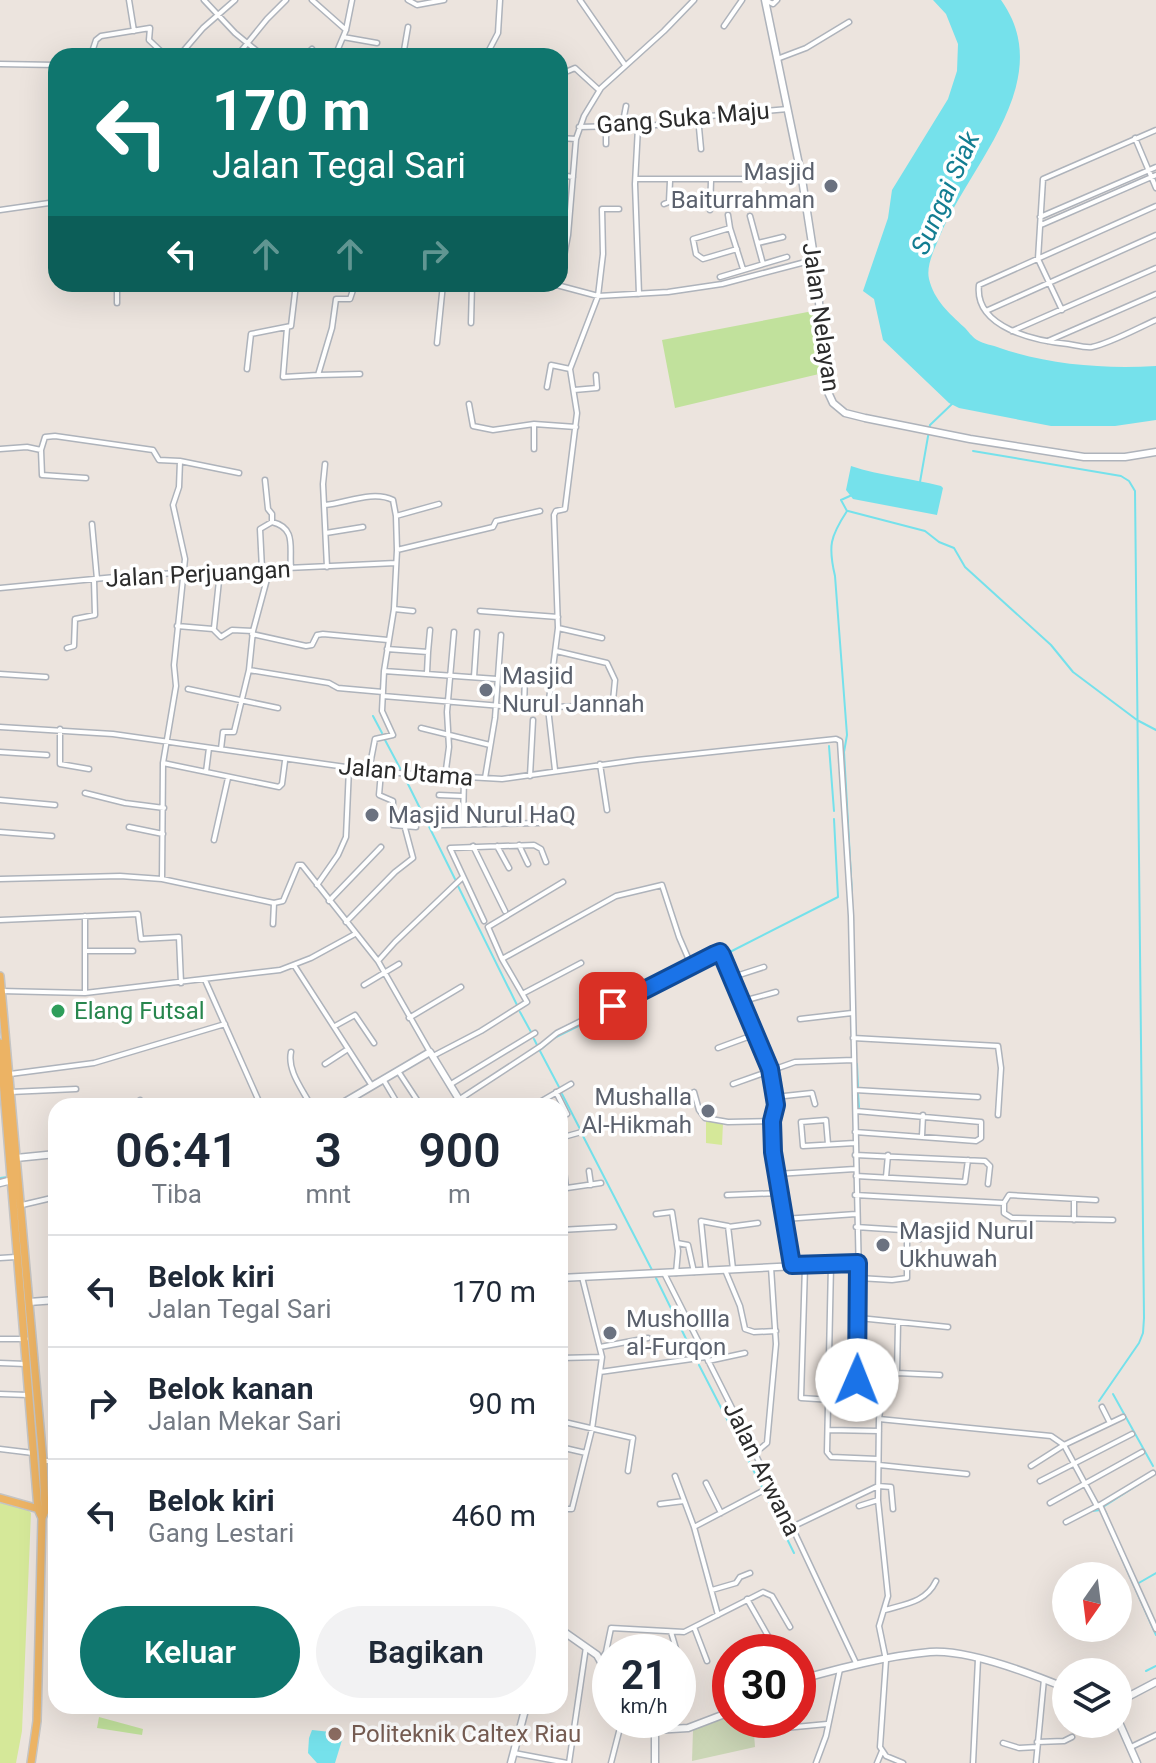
<!DOCTYPE html>
<html lang="id">
<head>
<meta charset="utf-8">
<style>
	body { margin:0; font-family:Roboto,sans-serif; background:#f2f2f3; color:#1f2937; height:100vh; display:flex; flex-direction:column; font-size:30px; white-space:nowrap }
	* { box-sizing:border-box; margin:0 }
	p { font-size:26px; color:#747a83 }
	.icon { flex:none; width:44px; height:44px; fill:none; stroke:currentColor; stroke-width:2; stroke-linecap:round; stroke-linejoin:round }
	.map { position:relative; flex:1; overflow:hidden }
	.details { position:absolute; left:48px; top:1098px; width:520px; height:616px; display:flex; flex-direction:column; background:#fff; border-radius:24px; box-shadow:0 8px 32px #0002 }
	.details>* { flex:none }
	.banner { position:absolute; left:48px; top:48px; width:520px; height:244px; border-radius:24px; box-shadow:0 8px 32px #0002; background:#0f766e; color:#fff; overflow:hidden }
	.needle { width:52px; rotate:194deg }
	.fabs { position:absolute; left:1052px; top:1562px; display:grid; gap:16px }
	.fabs a { display:grid; place-items:center; width:80px; height:80px; border-radius:50%; background:#fff; box-shadow:0 8px 32px #0002; font-size:40px }
	.speed { position:absolute; left:592px; top:1634px; display:flex; gap:16px; font-size:40px; font-weight:700; text-align:center }
	.speed>* { display:grid; place-content:center; width:104px; height:104px; border-radius:50%; background:#fff; box-shadow:0 8px 32px #0002; line-height:1 }
	.speed small { font-size:20px; font-weight:400 }
	.speed .limit { border:12px solid #d22; background:#fff; color:#111 }
	.pin { position:absolute; display:grid; place-items:center; width:68px; height:68px; color:#fff; margin:-34px; border-radius:16px; box-shadow:0 4px 12px #0006 }
	.me { position:absolute; width:88px; margin:-44px; rotate:1deg; stroke-linejoin:round; filter:drop-shadow(0 0 6px #0008) }
	.turn { display:flex; align-items:center; gap:28px; height:168px; padding:0 32px; font-size:36px }
	.turn .icon { width:104px; height:104px; stroke-width:2.5 }
	.turn b { display:block; font-size:56px; line-height:68px }
	.lanes { display:flex; align-items:center; height:76px; padding:0 32px; background:#0003; justify-content:center; gap:40px; direction:ltr }
	.lanes .off { opacity:.35 }
	.eta { display:flex; justify-content:space-evenly; align-items:center; height:136px; text-align:center }
	.eta b { font-size:48px; font-weight:600; line-height:56px }
	.button { display:flex; gap:16px; margin-top:auto; padding:16px 32px }
	.button a { flex:1; height:92px; border-radius:48px; background:#0f766e; color:#fff; font-size:32px; font-weight:600; line-height:92px; text-align:center }
	.button a+a { background:#f2f2f3; color:#1f2937 }
	ul { padding:0; list-style:none }
	li { display:flex; align-items:center; gap:24px; height:112px; padding:0 32px; border-top:2px solid #e0e1e3 }
	li div { flex:1 }
	li b { display:block; font-size:30px }
	li em { font-style:normal }
	.map>svg:first-child { display:block }
</style>
</head>
<body>
<div class="map">
<svg width="1156" height="1763" viewBox="0 0 1156 1763">
	<rect width="100%" height="100%" fill="#ece4de"/>
	<path fill="#c1e19c" d="M818 310 819 374 675 408 662 340Z
		M99 1717 143 1729 142 1735 97 1728Z"/>
	<path fill="#cbd6b6" d="M730 1716V1720H753L755 1747 692 1761 693 1730Z"/>
	<path fill="#d5e899" d="M706 1120 723 1123 722 1145 706 1143Z
		M0 1502 27 1509 31 1513 22 1731 16 1763H0Z"/>
	<path fill="#75e1eb" d="M933 0H1001C1059 81 968 166 939 238 934 250 926 266 929 279 934 300 949 313 964 327 968 331 972 337 977 340 983 344 993 345 1000 348 1049 365 1104 369 1156 366V420L1115 426H1051L959 408 949 403 883 340 874 299 863 291 888 218 892 190 948 99 957 71 958 44 946 14Z
		M851 466C881 476 910 478 941 486L943 488 937 515 853 499 846 490Z
		M312 1730 340 1733 342 1740 335 1763H317L308 1753 309 1738Z"/>
	<g fill="none" stroke-linecap="round" stroke-linejoin="round">
		<path stroke="#75e1eb" stroke-width="2" d="M973 451 1121 476 1129 481 1135 491 1144 1318 1143 1333 1139 1343 1099 1401
			M920 482 930 425 953 403
			M848 511 925 531 939 542 954 548 965 567 1051 645 1073 672 1137 720 1156 730
			M373 716 382 733
			M385 740 401 770
			M829 746 834 811
			M405 778 455 879
			M458 886 517 1005
			M852 894 844 752 847 735 835 576C828 546 830 537 847 511L841 500 852 495
			M853 936 854 977
			M724 955 838 897 834 819
			M520 1012 531 1032
			M534 1039 537 1045
			M540 1050 554 1038 715 959
			M540 1051 559 1087
			M857 1064 858 1087
			M562 1094 580 1129
			M858 1094 859 1107
			M583 1136 652 1270
			M0 1178 7 1177
			M656 1278 694 1355
			M699 1365 762 1487
			M1113 1394 1153 1466
			M765 1494 794 1553
			M1092 1511 1101 1510
			M1107 1515 1103 1507 1156 1473
			M1106 1523 1156 1635
			M1137 1584 1156 1573
			M1146 1671 1156 1666"/>
		<defs>
			<path id="street" d="M129 0 134 31
				M204 0 235 33 263 56
				M312 0 346 30
				M408 0 417 5 444 0
				M580 0 625 65
				M767 1 773 4 777 0
				M724 26 742 0
				M343 37 377 43
				M85 56 91 55 96 40 101 36 150 28 149 40 166 56
				M179 56 203 28 235 0
				M237 56 267 19 286 0
				M305 56 312 49
				M335 56 346 30 352 0
				M403 56 408 27
				M486 56 498 33 500 0
				M777 59 806 48 849 22
				M0 64 56 65
				M568 71 575 68 599 90
				M698 117 701 149
				M579 127 656 125 698 117 788 109
				M606 127V144
				M622 127 626 106
				M638 127 635 184 639 294
				M560 138 576 139
				M1135 138 1156 188
				M560 175 573 177
				M637 179H802
				M664 204 669 202 670 181
				M1156 206 979 285C974 328 1036 341 1068 344 1075 345 1085 348 1092 347 1111 343 1138 328 1156 320
				M0 210 56 202
				M710 210 711 181
				M728 215 730 228
				M750 216 763 264
				M1040 217 1156 167
				M1041 225 1156 175
				M758 243 783 237
				M737 249 703 259 696 254 693 239 730 228 743 269
				M720 277 787 257
				M560 278 568 235 576 139 584 116 601 88 664 31 694 0
				M553 284 598 296 668 292 722 284 813 260
				M117 303V284
				M1062 310 1038 259 1043 179 1156 130
				M986 311 1156 235
				M471 323 472 284
				M287 328 283 377 318 375 332 328 336 299H350L355 284
				M1012 331 1156 268
				M1048 341 1156 294
				M437 343 443 284
				M247 369 251 334 291 326 296 284
				M318 375 360 374
				M547 387 551 365 570 369
				M574 390 597 388 596 375
				M469 404 473 426 493 430 534 424 576 427
				M0 449 27 447 41 450 45 437 55 436 153 450 159 460 180 461 239 473
				M534 449V424
				M41 450 42 475 86 478
				M325 464 323 484 327 567
				M265 480 268 509 272 514V522
				M325 505C346 503 373 490 393 500L396 516 397 550
				M396 516 439 504
				M92 524 97 579
				M326 533 363 527
				M262 569 260 529 272 522C297 528 289 548 291 568
				M0 588 136 575 396 563
				M394 609 413 611
				M480 611 558 617
				M177 626 213 629 221 637 232 630 253 631
				M214 628 220 571
				M558 628 602 638
				M252 634 306 646 312 645 317 635 323 634 388 640
				M67 648 74 646 75 619 95 615 94 580
				M387 649 428 652 430 630
				M249 670 329 683 338 688 383 692
				M384 671 497 679
				M427 673 428 652
				M0 674 46 677
				M474 677 477 632
				M188 689 278 708
				M383 696 524 708 581 706 613 701 615 680 607 663 556 651
				M524 708 525 676
				M0 727 113 734 381 772 502 779 637 760 836 739 840 741 851 916 859 1278 857 1402
				M421 728 490 745
				M60 729V764L89 769
				M221 749 223 732H234L249 670 253 631 270 568
				M0 752 47 755
				M163 763 279 787 282 784 285 761
				M600 764 607 810
				M369 770 375 739 393 735 382 711 384 671 394 609 397 550 493 527 496 521 540 511
				M555 770 548 708 558 628 554 515 556 511 565 509 577 413 570 369 598 296 603 254 602 209H619
				M206 772 209 748
				M381 772 379 795 393 801V825L416 827
				M530 776 533 720
				M445 777 449 747 447 712 454 632
				M485 778 495 718 501 635
				M85 793 125 803 164 808
				M439 795 463 796
				M0 800 55 805
				M463 823 464 778
				M442 825 539 823
				M129 827 163 834
				M0 832 52 836
				M214 840 228 778
				M519 845 528 864
				M473 846 505 911
				M497 846 509 868
				M0 879 120 876 162 879 274 903
				M162 879 163 763 176 686 174 665 185 559 173 505 179 487 180 461
				M317 885 338 855 346 837 349 768
				M329 901 381 847
				M274 903 283 901 298 865H302L378 961 430 1052
				M85 916V993
				M0 920 138 914 141 939 179 937 181 983
				M484 921 450 848 534 845 541 849 546 862
				M346 922 395 872 413 858 405 828
				M273 924 274 903
				M87 951H133
				M502 959 616 896 662 885 679 937 692 967
				M378 961 395 942 463 877
				M294 965 372 1086
				M733 977 764 967
				M205 980 261 1106
				M364 985 399 964
				M1 991 85 993 280 970 311 958 355 934
				M524 993 581 963
				M743 1001 776 992
				M409 1018 461 987
				M800 1019 852 1013
				M335 1026 355 1015 374 1043
				M853 1038 998 1046 1001 1068 998 1115
				M718 1048 756 1034
				M291 1052C287 1071 303 1090 311 1106
				M433 1056 481 1031 527 1002 502 959 488 927 563 882
				M325 1064 348 1049
				M398 1071 421 1106
				M10 1074 94 1063 225 1024
				M383 1079 399 1106
				M451 1084 535 1033
				M733 1084 795 1062 854 1060
				M855 1090 978 1097
				M10 1092 76 1089
				M556 1092 567 1114
				M694 1092 699 1110 705 1118 728 1122 772 1121
				M775 1097 812 1093 815 1104
				M460 1099 541 1046 557 1033 720 952C741 986 772 1062 776 1101 777 1118 770 1130 772 1149 777 1188 785 1226 792 1265
				M140 1100 142 1106
				M533 1106 571 1084
				M855 1132 976 1141 981 1138V1122L856 1111
				M922 1136 923 1115
				M560 1138 585 1131
				M828 1144 826 1120 801 1122 803 1146 855 1143
				M855 1155 985 1161 990 1166 988 1184
				M564 1170 566 1188
				M589 1171 591 1185
				M777 1174 855 1169
				M856 1176 965 1182 968 1160
				M886 1177 888 1155
				M560 1189 601 1183
				M727 1195 780 1193
				M855 1195 1004 1203
				M1074 1199V1220
				M1096 1200 1009 1195 1004 1203V1213L1012 1218 1113 1220
				M22 1205 56 1197
				M656 1214 672 1212 678 1251 676 1273
				M784 1219 856 1214
				M728 1227 758 1223
				M856 1227 917 1231 920 1239
				M560 1230 614 1227
				M677 1243 688 1245 694 1272
				M0 1258 16 1257
				M831 1264 827 1452 831 1457 878 1459
				M805 1266 801 1398 880 1403
				M725 1270 740 1306 745 1329 754 1332 776 1331
				M706 1271 701 1221 728 1226 733 1269
				M664 1273 792 1527 857 1665
				M859 1278 892 1280 907 1278V1230
				M859 1318 948 1327
				M898 1323 897 1373 883 1388 879 1419 878 1500 888 1596 879 1626 886 1660 880 1747 886 1756 903 1763
				M0 1339H26
				M600 1347 648 1338
				M560 1358 602 1357
				M708 1361 745 1353
				M0 1363 26 1364
				M600 1372 706 1357
				M897 1373 940 1375
				M0 1394 28 1395
				M1102 1407 1110 1423
				M879 1419 1051 1436 1064 1445 1097 1506 1100 1505 1156 1629
				M560 1421 633 1438 628 1471
				M829 1430 879 1431
				M560 1447 586 1453
				M0 1449 33 1453
				M754 1454 767 1443 776 1344 771 1267
				M43 1461H56
				M879 1465 967 1474
				M1031 1466 1064 1445 1123 1417
				M675 1476 694 1527 718 1615
				M1040 1481 1132 1434
				M706 1483 721 1513
				M1050 1503 1142 1452
				M660 1504 684 1501
				M1100 1505 1153 1473
				M859 1506 878 1500
				M560 1509H572L592 1429 602 1357 582 1277
				M1066 1522 1097 1506
				M694 1527 770 1487
				M792 1527 878 1486 891 1487 893 1509
				M712 1590 736 1583 740 1577 750 1573
				M747 1599 772 1643
				M885 1610C906 1604 926 1602 936 1581
				M694 1627 707 1661
				M671 1632 677 1652
				M678 1658V1659
				M601 1660 606 1652 611 1628 684 1632 763 1592 772 1596 790 1627
				M774 1729 827 1724
				M1037 1742 1064 1741 1072 1737
				M1003 1743 1019 1748 1037 1747
				M1131 1747 1156 1735
				M514 1753 567 1763
				M569 1763 586 1647
				M611 1763 622 1720
				M816 1763 826 1736 840 1669
				M877 1763 882 1751
				M973 1763 978 1659
				M1036 1763 1044 1679"/>
			<path id="secondary" d="M765 0 802 179 817 276 824 368 827 390 833 403 845 413 865 418 970 439 1084 457H1125L1156 452
				M338 1106 430 1052 463 1106
				M16 1158 56 1154
				M0 1183 12 1180
				M560 1278 858 1263
				M29 1302 56 1300
				M45 1505 56 1508
				M560 1629 597 1655 610 1678
				M798 1680C841 1668 886 1656 930 1652 967 1649 1032 1674 1066 1688
				M1118 1702 1156 1682
				M641 1720 655 1730V1763
				M1118 1720 1137 1763
				M655 1730 688 1728 730 1712
				M511 1763 526 1706"/>
			<path id="primary" d="M0 976 43 1461 45 1511 42 1518
				M0 1043 38 1509 42 1518 37 1721 31 1763
				M0 1498 39 1509"/>
		</defs>
		<use href="#street" stroke="#aeb3bb" stroke-width="7"/>
		<use href="#secondary" stroke="#aeb3bb" stroke-width="9"/>
		<use href="#primary" stroke="#c4c4c4" stroke-width="10"/>
		<use href="#street" stroke="#fff" stroke-width="4"/>
		<use href="#secondary" stroke="#fff" stroke-width="6"/>
		<use href="#primary" stroke="#ecb364" stroke-width="7"/>
	</g>
	<g fill="none" stroke-linecap="round" stroke-linejoin="round">
		<defs>
			<path id="route" d="M613 1006 715 954 720 952 722 955 770 1069 776 1105 772 1121 773 1152 792 1265 858 1263 857 1380"/>
		</defs>
		<use href="#route" stroke="#114b97" stroke-width="20"/>
		<use href="#route" stroke="#1a73e8" stroke-width="14"/>
	</g>
	<g fill="#6b7280" stroke="#fff" stroke-width="3">
		<circle cx="831" cy="186" r="8"/>
		<circle cx="486" cy="690" r="8"/>
		<circle cx="372" cy="815" r="8"/>
		<circle cx="708" cy="1111" r="8"/>
		<circle cx="883" cy="1245" r="8"/>
		<circle cx="610" cy="1333" r="8"/>
	</g>
	<circle fill="#2e9e5b" stroke="#fff" stroke-width="3" cx="58" cy="1011" r="8"/>
	<circle fill="#8d6e63" stroke="#fff" stroke-width="3" cx="335" cy="1734" r="8"/>
	<g text-anchor="middle" dominant-baseline="central" stroke-width="7" stroke-linejoin="round" paint-order="stroke">
		<g font-size="24" fill="#2b2b2b" stroke="#fff">
			<text transform="translate(683 118) rotate(-5)">Gang Suka Maju</text>
			<text transform="translate(821 317) rotate(82)">Jalan Nelayan</text>
			<text transform="translate(198 574) rotate(-3)">Jalan Perjuangan</text>
			<text transform="translate(406 772) rotate(5)">Jalan Utama</text>
			<text transform="translate(762 1469) rotate(64)">Jalan Arwana</text>
		</g>
		<g font-size="24" fill="#5b616d" stroke="#fff" text-anchor="start">
			<text x="815" y="172" text-anchor="end">Masjid<tspan x="815" dy="28">Baiturrahman</tspan></text>
			<text x="502" y="676">Masjid<tspan x="502" dy="28">Nurul Jannah</tspan></text>
			<text x="388" y="815">Masjid Nurul HaQ</text>
			<text x="692" y="1097" text-anchor="end">Mushalla<tspan x="692" dy="28">Al-Hikmah</tspan></text>
			<text x="899" y="1231">Masjid Nurul<tspan x="899" dy="28">Ukhuwah</tspan></text>
			<text x="626" y="1319">Mushollla<tspan x="626" dy="28">al-Furqon</tspan></text>
		</g>
		<g font-size="24" fill="#27864d" stroke="#fff" text-anchor="start">
			<text x="74" y="1011">Elang Futsal</text>
		</g>
		<g font-size="24" fill="#785e54" stroke="#fff" text-anchor="start">
			<text x="351" y="1734">Politeknik Caltex Riau</text>
		</g>
		<g font-size="26" font-style="italic" fill="#127d91" stroke="#fff">
			<text transform="translate(945 193) rotate(-66)">Sungai Siak</text>
		</g>
	</g>
</svg>
<div class="fabs">
<a><svg class="needle" viewBox="-14 -14 28 28"><path d="M0-13l5 13h-10z" fill="#e53935"/><path d="M0 13l5-13h-10z" fill="#747a83"/></svg></a>
<a><svg class="icon" aria-label="layers" viewBox="0 0 24 24"><path d="M12 4l9 5-9 5-9-5zM3 14l9 5 9-5"/></svg></a>
</div>
<div class="speed"><div>21<small>km/h</small></div><div class="limit">30</div></div>
<div class="pin" style="left:613px;top:1006px;background:#d93025"><svg class="icon" aria-label="arrive" viewBox="0 0 24 24"><path d="M6 21V4h12l-3 4 3 4H6"/></svg></div>
<svg class="me" style="left:857px;top:1380px" viewBox="-20 -20 40 40"><circle r="19" fill="#fff"/><path d="M0-13L10 11 0 6-10 11z" fill="#1a73e8"/></svg>
<div class="banner">
<div class="turn"><svg class="icon" aria-label="left" viewBox="0 0 24 24"><path d="M17 20v-9H6M10 6l-5 5 5 5"/></svg><div><b>170 m</b>Jalan Tegal Sari</div></div>
<div class="lanes"><svg class="icon" aria-label="left" viewBox="0 0 24 24"><path d="M17 20v-9H6M10 6l-5 5 5 5"/></svg><svg class="icon off" aria-label="ahead" viewBox="0 0 24 24"><path d="M12 20V5M6 11l6-6 6 6"/></svg><svg class="icon off" aria-label="ahead" viewBox="0 0 24 24"><path d="M12 20V5M6 11l6-6 6 6"/></svg><svg class="icon off" aria-label="right" viewBox="0 0 24 24"><path d="M7 20v-9h11M14 6l5 5-5 5"/></svg></div>
</div>
<section class="details">
<div class="eta">
<div><b>06:41</b><p>Tiba</p></div>
<div><b>3</b><p>mnt</p></div>
<div><b>900</b><p>m</p></div>
</div>
<ul>
<li><svg class="icon" aria-label="left" viewBox="0 0 24 24"><path d="M17 20v-9H6M10 6l-5 5 5 5"/></svg><div><b>Belok kiri</b><p>Jalan Tegal Sari</p></div><em>170 m</em></li>
<li><svg class="icon" aria-label="right" viewBox="0 0 24 24"><path d="M7 20v-9h11M14 6l5 5-5 5"/></svg><div><b>Belok kanan</b><p>Jalan Mekar Sari</p></div><em>90 m</em></li>
<li><svg class="icon" aria-label="left" viewBox="0 0 24 24"><path d="M17 20v-9H6M10 6l-5 5 5 5"/></svg><div><b>Belok kiri</b><p>Gang Lestari</p></div><em>460 m</em></li>
</ul>
<div class="button"><a>Keluar</a><a>Bagikan</a></div>
</section>
</div>
</body>
</html>
